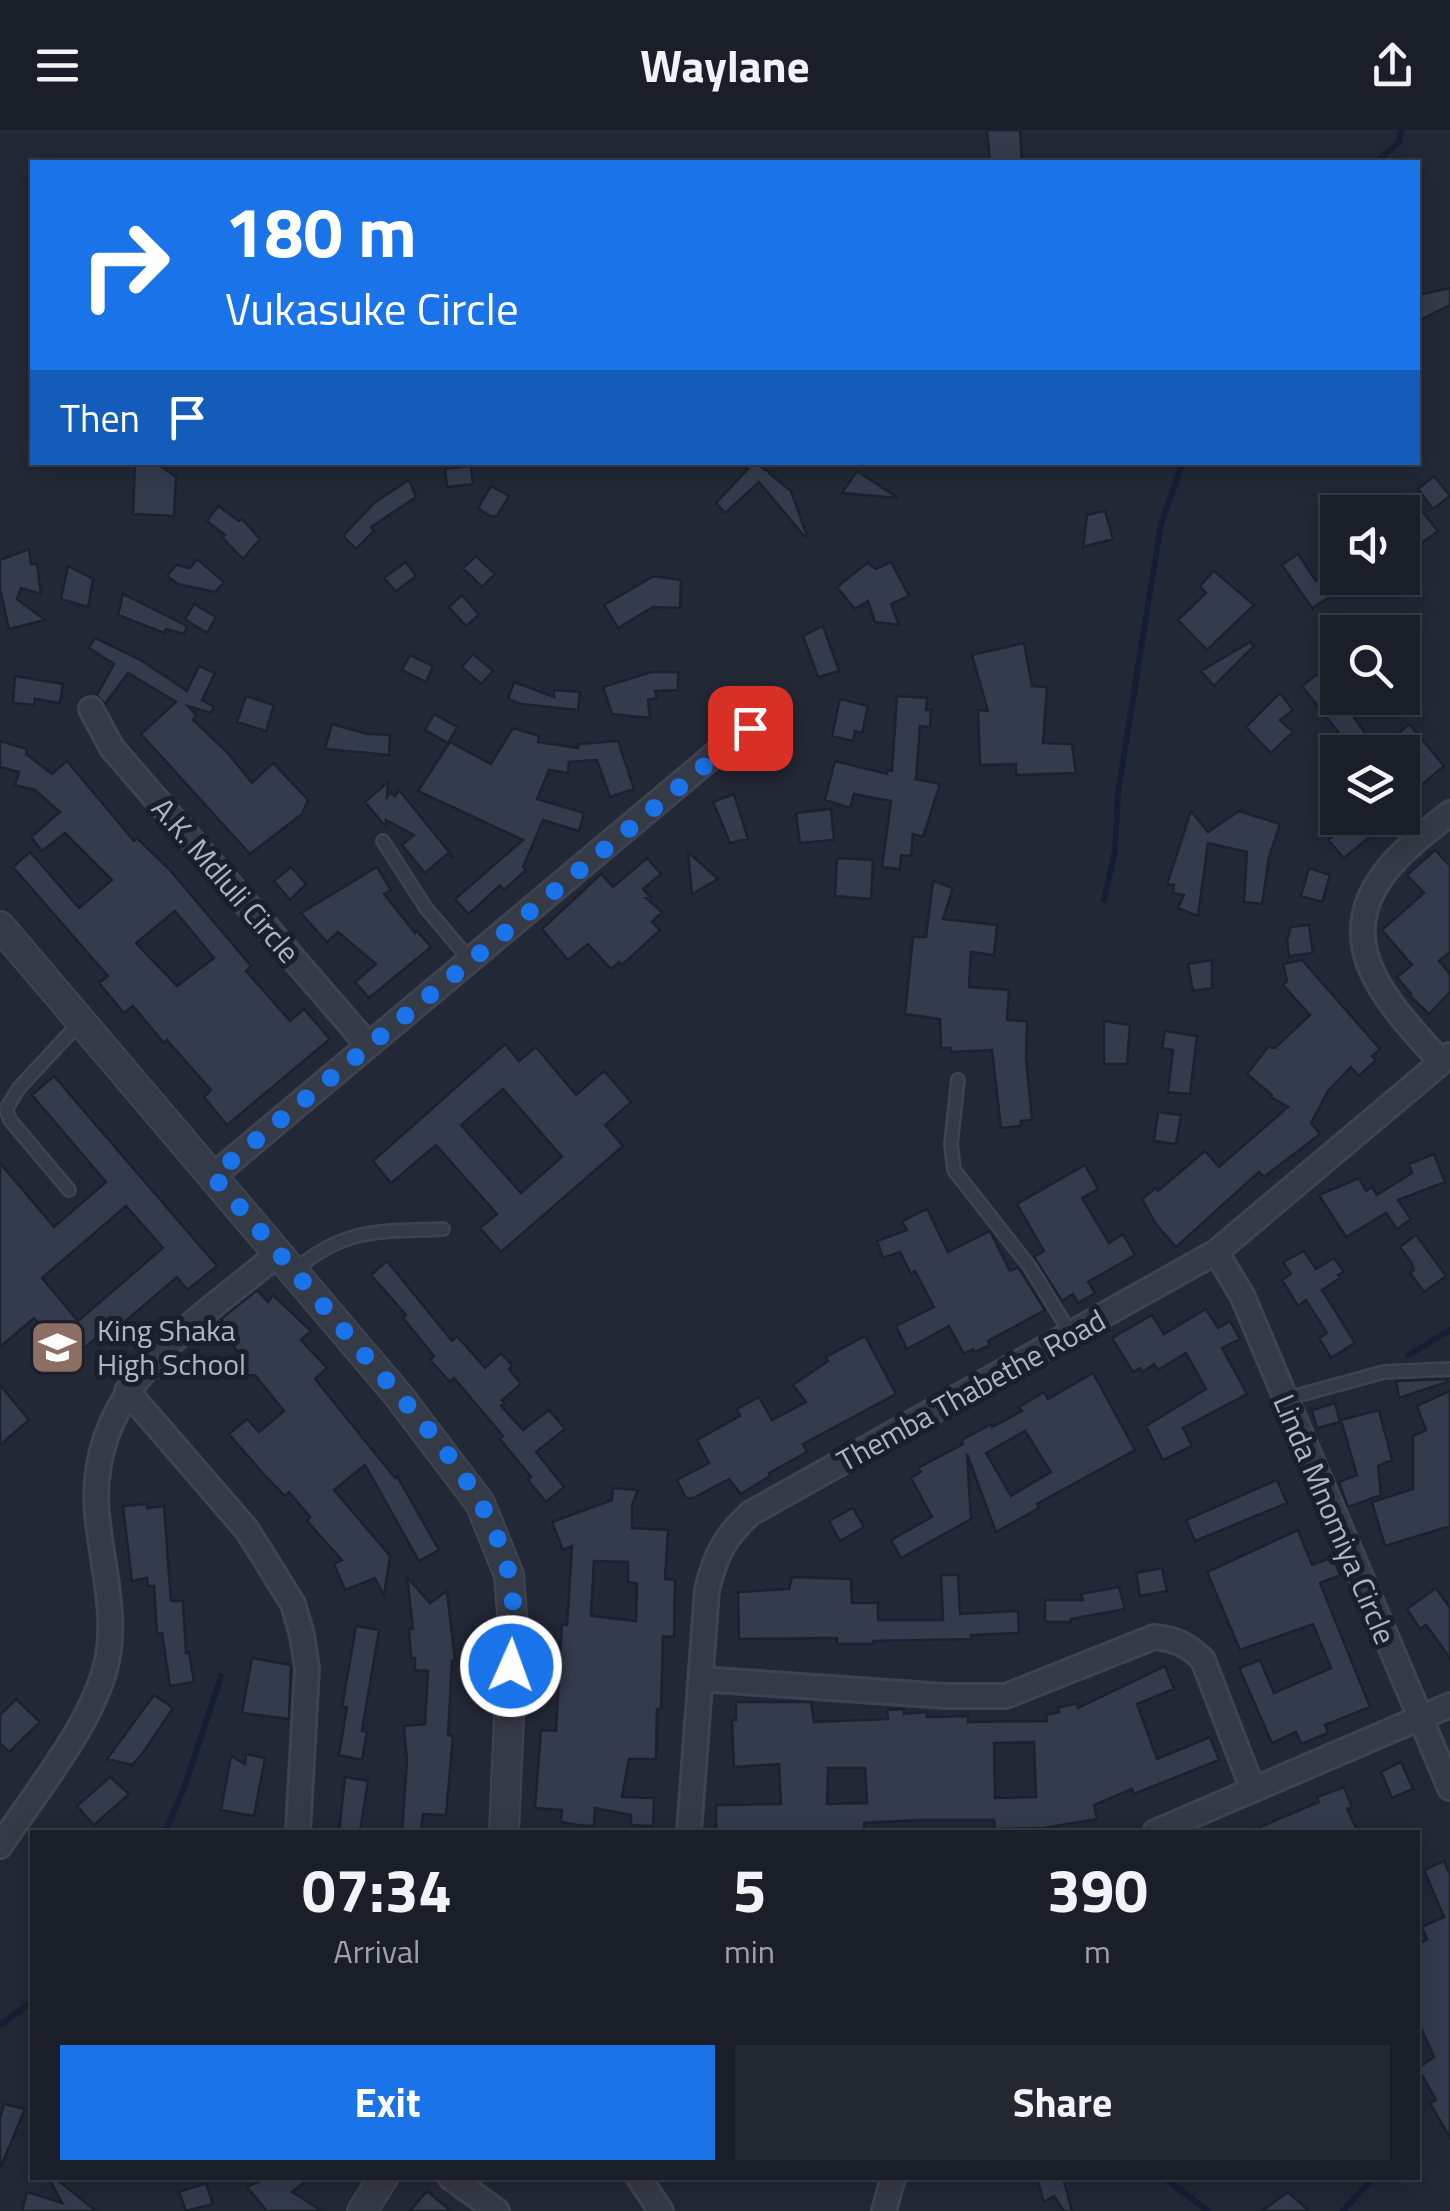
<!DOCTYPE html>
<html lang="en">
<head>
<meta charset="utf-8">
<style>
	body { margin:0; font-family:"Titillium Web",sans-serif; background:#232730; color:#f1f3f6; height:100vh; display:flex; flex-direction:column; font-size:38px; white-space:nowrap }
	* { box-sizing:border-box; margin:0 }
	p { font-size:32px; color:#9fa2a8 }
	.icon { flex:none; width:55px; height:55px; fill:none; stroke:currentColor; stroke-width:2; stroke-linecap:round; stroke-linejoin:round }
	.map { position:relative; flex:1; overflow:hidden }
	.panel { position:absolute; left:30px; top:1700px; width:1390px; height:350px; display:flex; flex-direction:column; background:#1a1e28; border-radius:0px; box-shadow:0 5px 25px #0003,0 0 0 2px #383c45 }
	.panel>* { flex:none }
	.top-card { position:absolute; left:30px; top:30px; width:1390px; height:305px; border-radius:0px; box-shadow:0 5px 25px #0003,0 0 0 2px #383c45; background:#1a73e8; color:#fff; overflow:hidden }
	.fabs { position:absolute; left:1320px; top:365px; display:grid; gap:20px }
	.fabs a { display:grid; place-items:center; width:100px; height:100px; border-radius:0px; background:#1a1e28; box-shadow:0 5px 25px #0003,0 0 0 2px #383c45; font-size:50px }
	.pin { position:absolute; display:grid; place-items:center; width:85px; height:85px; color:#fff; margin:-42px; border-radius:20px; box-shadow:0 5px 15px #0006 }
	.me { position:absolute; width:110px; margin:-55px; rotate:2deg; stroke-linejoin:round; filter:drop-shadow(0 0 8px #0008) }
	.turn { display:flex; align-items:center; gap:35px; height:210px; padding:0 30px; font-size:45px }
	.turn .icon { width:130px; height:130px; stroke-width:2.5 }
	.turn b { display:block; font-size:70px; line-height:85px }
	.then { display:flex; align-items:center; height:95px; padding:0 30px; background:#0003; gap:20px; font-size:38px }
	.eta { display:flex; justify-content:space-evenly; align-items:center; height:170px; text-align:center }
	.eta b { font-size:60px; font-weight:700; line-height:70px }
	.cta { display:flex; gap:20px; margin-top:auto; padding:20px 30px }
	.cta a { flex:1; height:115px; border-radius:0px; background:#1a73e8; color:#fff; font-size:40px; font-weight:700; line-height:115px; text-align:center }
	.cta a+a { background:#232730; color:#f1f3f6 }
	header { display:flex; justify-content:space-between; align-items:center; height:130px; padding:0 30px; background:#1a1e28; font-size:45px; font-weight:700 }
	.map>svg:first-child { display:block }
</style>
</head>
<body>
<header><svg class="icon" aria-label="menu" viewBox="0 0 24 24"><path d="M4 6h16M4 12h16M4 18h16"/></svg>Waylane<svg class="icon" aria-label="share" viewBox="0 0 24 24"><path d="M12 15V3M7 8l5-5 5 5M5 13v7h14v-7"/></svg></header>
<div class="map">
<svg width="1450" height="2081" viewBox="0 0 1450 2081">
	<rect width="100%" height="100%" fill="#222836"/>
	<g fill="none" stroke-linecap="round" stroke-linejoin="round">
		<path stroke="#161e33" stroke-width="6" d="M1376 32 1399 12 1402 0
			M1104 770 1115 721 1118 662 1161 394 1183 332
			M1409 1225 1450 1200
			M165 1702 184 1658 221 1546
			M0 1895 32 1872
			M1165 2048 1208 2081
			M1343 2081 1373 2048"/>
	</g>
	<path fill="#343b4d" stroke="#1d212e" stroke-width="2.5" fill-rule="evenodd" d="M987 0H1020L1022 32H990Z
		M1450 158V175L1418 191V165Z
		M155 332 176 347 174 386 133 384 135 333Z
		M747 332H756L765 340 772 341 769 343 791 361 807 406 805 407 759 352 725 383 716 373 748 339 745 335Z
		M471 336 473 354 447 357 445 339Z
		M857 341 898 368 842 363Z
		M1434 346 1450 366 1433 379 1418 359Z
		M409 350 416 367 371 397 374 401 356 419 343 406 374 373Z
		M491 356 509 366 497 386H490L478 378Z
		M218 376 239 391 242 389 260 409 243 429 222 407 225 405 207 391Z
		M1420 379 1438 401 1402 428V393Z
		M1105 381 1113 409 1083 417 1087 385Z
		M29 419 31 434H37L41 464 21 458 17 469 45 490 9 499 0 459V430Z
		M1298 424 1316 451 1338 437V448H1345L1349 455 1312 478 1282 435Z
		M476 426 495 444 482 457 463 438Z
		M197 429 224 452 215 462 178 454 167 446 176 435 190 438Z
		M406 432 416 446 396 461 384 448Z
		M891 432 909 466 891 474 899 495 875 492 868 471 855 479 837 457 867 433 876 439Z
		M68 436 93 449 88 477 61 469Z
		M1214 441 1254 475 1207 520 1178 490 1206 463 1200 456Z
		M654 446 681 450 680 478 653 477 618 498 604 475Z
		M123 464 187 496 184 504 166 499 164 503 118 485Z
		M462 465 479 485 466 496 449 477Z
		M194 474 216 487 207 503 185 489Z
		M823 496 839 541 818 547 803 506Z
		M95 508 139 529 187 561 199 536 215 543 202 570 214 577 211 583 188 576 196 585 193 590 227 622 252 653 273 633 308 670 302 684 250 724 141 604 176 572 128 543 105 574 97 565 114 534 89 518Z
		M1250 512 1254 516 1214 556 1201 541Z
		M1024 513 1032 556 1047 557 1043 613 1072 614 1076 643 1016 645V634L980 635 978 580 988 581 972 525Z
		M473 524 493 541 481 554 462 537Z
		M410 525 433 536 426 552 402 540Z
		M1323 540 1338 562V568H1341L1367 606 1350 617 1302 556Z
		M651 542H678V560L655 561 657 568 648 570 650 588 612 584 603 557Z
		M15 546 63 554 60 573 35 569 34 575 13 573Z
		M514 552 554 567V560L580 562 578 580 521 574 508 569Z
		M1280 563 1293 580 1280 590 1293 602 1271 623 1246 597Z
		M246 566 274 575 266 601 237 592Z
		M897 566 927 568 926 580H931L930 597 920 596 916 649 940 654 923 707 913 704 911 726 901 725 900 739 882 737 891 671 854 664 850 678 825 670 835 631 887 644V640L892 641Z
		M840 569 868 576 862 603 855 601 853 611 832 606Z
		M434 584 457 597 448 613 425 600Z
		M332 594 367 604 390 605 389 625 325 619Z
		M1409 594 1444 636 1402 671V622H1378Z
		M513 598 539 606 538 612 578 618V614L618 611 634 659 610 667 597 630 569 632 568 643 549 640 537 669 584 683 579 701 543 690 523 737 526 740 504 760 500 755 469 784 455 769 523 710 418 661 450 612 491 634Z
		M0 611 27 619 26 624 52 644 67 631 134 711 137 708 169 739 251 836 246 841 290 891 304 879 330 909 227 995 204 967 211 960 167 910 164 913 133 876 124 883 99 853 108 846 13 737 30 722 79 778 112 750 65 703 42 721 31 707 60 682 35 660 15 655 19 642 0 637ZM175 781 214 828 177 856 136 813Z
		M388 652 387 667 390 663 395 666 399 660 454 728 447 724 425 743 402 715 414 705 386 690V697L365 672Z
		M734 664 748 709 730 713 713 672Z
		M831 679 834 710 800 713 796 683Z
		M1191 681 1208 702 1239 681 1280 694 1269 727 1262 774 1244 772 1247 722 1208 713 1198 786 1178 778 1184 765 1173 763 1174 755 1167 754Z
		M1354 688H1392L1344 728 1328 710Z
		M1435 720 1450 736V822L1439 831 1450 844V862L1429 884 1410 866 1411 864 1397 847 1412 835 1382 800 1424 763 1407 745Z
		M688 722 718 749 692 764Z
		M647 728 661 744 643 759 651 767 646 768 662 782 652 792 660 800 622 835 619 832 611 839 588 814 568 830 542 799 601 744 613 757Z
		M837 728 873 730 871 769 835 766Z
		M291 737 306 754 290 770 274 751Z
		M377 737 391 760 384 764 415 803 417 801 431 817 369 868 355 852 376 834 338 802 327 812 301 783Z
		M1309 738 1330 745 1322 772 1301 766Z
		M933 751 953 758 943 789 997 795 994 825 971 822 969 857 1009 860 1007 890 1027 891 1026 928 1032 990 1021 991V996L1001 998 992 920 951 922V918H941L940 889 905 884 913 807H926Z
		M1309 795 1313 823 1289 826 1287 810 1291 797Z
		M1212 830V858L1193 861 1188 834Z
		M1302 830 1380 919 1372 926 1376 930 1359 946 1351 937 1328 961 1311 993 1320 1004 1264 1047 1259 1042 1176 1117 1156 1094 1142 1069 1156 1058 1158 1061 1205 1021 1219 1037 1288 977 1271 967 1272 965 1247 944 1268 917 1275 918 1310 885 1283 855 1287 851 1283 834Z
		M1104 891 1130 895 1127 934H1104Z
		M1165 901 1197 906 1190 964 1168 962 1173 920 1162 918Z
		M505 914 519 931 536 917 576 965 604 941 631 972 605 995 623 1016 501 1122 480 1098 497 1084 436 1015 391 1053 373 1031ZM503 959 562 1027 521 1063 461 995Z
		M54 946 217 1136 187 1160 177 1147 100 1213 96 1208 70 1230 34 1188 0 1217V1033L54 1097 106 1052 32 965ZM126 1076 163 1118 78 1191 42 1148Z
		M1158 982 1181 985 1176 1014 1154 1011Z
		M1434 1024 1445 1052 1398 1070 1411 1089 1397 1099 1386 1083 1346 1107 1319 1065 1359 1048 1366 1061 1372 1057 1377 1065 1412 1043 1409 1034Z
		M1085 1035 1098 1059 1082 1068 1109 1113 1123 1104 1135 1125 1088 1152 1095 1163 1078 1173 1073 1164 1062 1171 1034 1127 1044 1121 1017 1074Z
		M927 1079 948 1122 990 1101 1010 1141 1018 1137 1045 1180 988 1211 990 1215 975 1222 973 1219 964 1224 949 1196 907 1219 896 1196 934 1177 915 1141 911 1144 900 1122 883 1128 877 1111 907 1100 902 1091Z
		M1416 1105 1446 1146 1424 1162 1410 1143 1414 1140 1411 1132 1400 1117Z
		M1304 1121 1316 1139 1334 1128 1344 1142 1338 1145 1340 1148 1322 1160 1355 1213 1331 1228 1319 1208 1327 1203 1306 1170 1298 1176 1282 1150 1291 1144 1283 1132Z
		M387 1131 452 1211 457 1206 485 1238 501 1223 512 1235 509 1239 521 1254 502 1270 505 1273 501 1276 523 1300 549 1280 565 1299 536 1322 564 1357 546 1372 528 1350 531 1347 500 1309 503 1306 454 1248 450 1252 430 1230 434 1226 403 1188 406 1185 371 1145Z
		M257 1160 268 1172 273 1165 311 1201 301 1210 327 1238 315 1249 395 1348 397 1346 439 1420 419 1431 365 1335 334 1360 390 1426 384 1466 375 1448 345 1460 334 1434 342 1430 307 1391 310 1387 289 1362 285 1366 266 1347 229 1304 247 1289 259 1302 284 1281 255 1245 238 1246 242 1227 226 1207 232 1201 221 1189Z
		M1206 1179 1218 1198 1230 1191 1240 1209 1222 1218 1247 1264 1183 1298 1192 1316 1163 1330 1146 1296 1206 1259 1186 1223 1158 1240 1154 1234 1143 1242 1140 1238 1133 1242 1112 1208 1152 1185 1164 1204Z
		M865 1206 896 1264 803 1314 807 1322 769 1343 770 1346 741 1364 729 1349 693 1368H686L677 1350 709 1333 697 1310 740 1286 737 1279 759 1267 772 1290 806 1272 793 1255 828 1231 826 1227Z
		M1093 1243 1135 1320 1037 1374 1039 1378 996 1402 967 1324 971 1389 901 1428 891 1410 932 1387 911 1348 921 1342 918 1338 963 1314 962 1310 991 1294 992 1297 1022 1281 1019 1277 1044 1262 1048 1269ZM1025 1301 1051 1342 1011 1366 986 1323Z
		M1446 1249 1447 1252 1399 1268 1396 1251Z
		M0 1255 29 1290 0 1315Z
		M1450 1261V1396L1385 1416 1372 1372 1413 1359V1306L1426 1300 1417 1276Z
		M1335 1273 1340 1292 1317 1298 1312 1280Z
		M1379 1280 1392 1330 1378 1336 1381 1365 1348 1377 1339 1352 1357 1345 1341 1290Z
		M1277 1350 1287 1373 1195 1411 1186 1390Z
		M613 1358 638 1360 632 1375V1398L668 1400 665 1449 675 1450 674 1507 663 1506 661 1579H657L656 1629H629L622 1667 654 1668 653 1696 631 1695V1685L595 1678 594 1696 577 1695 561 1692 562 1680 535 1678 541 1600 556 1601 562 1494 567 1495 572 1416 563 1420 552 1392 612 1370ZM594 1431 628 1432V1452L637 1453 636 1491 591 1486Z
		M147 1374V1378L164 1376 171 1471H183L186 1523 189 1522 194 1552 170 1556 162 1503 157 1504 154 1456H148L147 1448 132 1451 123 1376Z
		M853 1378 864 1397 840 1411 829 1391Z
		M1298 1400 1312 1435 1333 1427 1340 1445 1320 1453 1370 1577 1325 1595 1328 1603 1301 1614 1296 1602 1272 1613 1239 1538 1260 1530 1274 1563 1331 1538 1313 1494 1240 1520 1207 1442Z
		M1162 1438 1167 1461 1140 1466 1136 1443Z
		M941 1445H958L960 1484 1018 1481 1019 1503 971 1505V1509L873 1511V1514H837V1508L739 1509 738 1462 789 1459 792 1447 851 1449 852 1473H878V1490H943Z
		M407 1447 430 1473 447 1461 455 1530 452 1531 448 1605 453 1606 446 1685 423 1684 421 1702H402L407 1631 404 1596 425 1594 428 1541 415 1540V1528H411L409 1499H413Z
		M1119 1457 1125 1479 1071 1489V1492H1045V1470H1083L1081 1464Z
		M1436 1458 1450 1478V1528L1426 1495 1420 1499 1407 1479Z
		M356 1496 379 1500 362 1601 367 1602 362 1630 339 1625 347 1577H342Z
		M252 1528 291 1535 289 1589 242 1583Z
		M1165 1536 1174 1559 1137 1574 1157 1629 1210 1607 1219 1630 1134 1664 1132 1659 1094 1675 1097 1689 1044 1698 995 1699 994 1690H919L864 1693 865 1701 846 1702 716 1700V1675L781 1674 779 1634 734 1637 732 1590H736V1572H811L814 1592 888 1589 887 1580 904 1579V1584L926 1582 927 1587 968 1586V1592L1047 1591 1046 1585 1059 1582 1058 1578 1077 1573 1078 1578ZM1034 1612 1036 1667 995 1668 994 1613ZM828 1638H865L867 1673 827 1674Z
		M154 1565 173 1578 142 1624 132 1635 107 1629Z
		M16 1569 40 1592 9 1622 0 1613V1585Z
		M246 1624 265 1628 254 1686 221 1680 231 1626 245 1634Z
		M1401 1632 1413 1659 1392 1668 1381 1642Z
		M110 1647 129 1664 94 1695 77 1676Z
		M345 1647 368 1651 360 1702H339Z
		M1344 1657 1352 1677 1347 1679 1358 1702H1248L1319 1672 1317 1667Z
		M1444 1731 1450 1745V2008L1430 1973 1436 1970 1418 1938 1434 1927 1418 1891V1815L1427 1809 1422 1797 1444 1787 1424 1740Z
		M4 1974 25 1979 0 2039V1988Z
		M49 2048H55L96 2081H22L27 2062 62 2073Z
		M267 2048H310L292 2062 322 2081H267L247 2057Z
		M1037 2048H1063L1072 2081H1064L1054 2066 1044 2072Z
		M206 2053 213 2074 186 2081 179 2062Z
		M427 2061 451 2081H410Z
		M1288 2062 1309 2081H1262Z"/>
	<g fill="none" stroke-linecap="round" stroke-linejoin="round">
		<defs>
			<path id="service" d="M383 711 426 778 470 830
				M958 950 951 1014 954 1040 1030 1137 1071 1204
				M69 1060 10 990 6 979 19 958 82 890
				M294 1141C345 1097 379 1102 443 1099
				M1285 1269 1384 1242 1450 1239"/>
			<path id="minor" d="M91 579 112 618 368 915
				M1441 932C1389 874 1324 811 1392 734 1408 715 1431 699 1450 683
				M213 1046 732 610 767 585
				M1216 1122 1242 1165 1450 1658
				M127 1261 247 1400 293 1474 302 1505 307 1538 298 1702
				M701 1549 945 1566H1006L1154 1507C1176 1509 1188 1515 1203 1530L1253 1660
				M689 1702 707 1460C715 1426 725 1406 751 1383L1216 1122 1450 925
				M1155 1702 1450 1575
				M0 1716C35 1663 97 1589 108 1526 116 1479 101 1430 97 1383 86 1257 194 1194 279 1123
				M451 2048 497 2081
				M639 2048 661 2081
				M884 2081 893 2048"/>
			<path id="tertiary" d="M0 796 398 1265 480 1373 509 1445 513 1497 504 1702
				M362 2081 383 2048"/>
		</defs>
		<use href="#service" stroke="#3f4351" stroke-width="16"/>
		<use href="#minor" stroke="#3f4351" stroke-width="28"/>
		<use href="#tertiary" stroke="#3f4351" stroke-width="32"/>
		<use href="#service" stroke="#353a47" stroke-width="11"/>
		<use href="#minor" stroke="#353a47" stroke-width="22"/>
		<use href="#tertiary" stroke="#353a47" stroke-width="28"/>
	</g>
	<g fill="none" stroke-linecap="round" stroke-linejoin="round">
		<path stroke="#1a73e8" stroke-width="18" stroke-dasharray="0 32.4" d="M511 1536C513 1507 516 1474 509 1444 489 1358 417 1288 362 1222 313 1163 263 1104 213 1046L750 598"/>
	</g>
	<defs>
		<symbol id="school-square" viewBox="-11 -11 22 22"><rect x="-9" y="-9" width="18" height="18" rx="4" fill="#8d6e63" stroke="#1b1f2c"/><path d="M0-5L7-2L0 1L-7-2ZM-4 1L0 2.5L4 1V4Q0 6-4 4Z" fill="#fff"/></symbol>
	</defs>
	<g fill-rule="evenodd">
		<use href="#school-square" x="26" y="1186" width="63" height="63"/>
	</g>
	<g text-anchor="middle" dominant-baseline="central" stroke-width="10" stroke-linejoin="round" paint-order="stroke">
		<g font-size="30" fill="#b0b5c4" stroke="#1b1f2c">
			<text transform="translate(226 750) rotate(49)">A.K. Mdluli Circle</text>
			<text transform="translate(971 1260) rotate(-29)">Themba Thabethe Road</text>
			<text transform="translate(1335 1389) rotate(67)">Linda Mnomiya Circle</text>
		</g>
		<g font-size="30" fill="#b0b5c4" stroke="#1b1f2c" text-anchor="start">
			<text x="97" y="1200">King Shaka<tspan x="97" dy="34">High School</tspan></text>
		</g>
	</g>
</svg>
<div class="fabs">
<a><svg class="icon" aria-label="sound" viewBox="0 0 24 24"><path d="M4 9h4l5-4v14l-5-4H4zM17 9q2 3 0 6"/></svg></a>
<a><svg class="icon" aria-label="search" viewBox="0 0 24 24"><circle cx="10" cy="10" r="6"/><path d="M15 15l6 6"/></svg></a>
<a><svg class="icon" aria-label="layers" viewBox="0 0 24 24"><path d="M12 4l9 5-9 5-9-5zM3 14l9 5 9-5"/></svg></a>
</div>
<div class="pin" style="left:750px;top:598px;background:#d93025"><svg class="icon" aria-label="arrive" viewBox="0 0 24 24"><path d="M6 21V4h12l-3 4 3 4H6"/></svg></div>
<svg class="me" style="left:511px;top:1536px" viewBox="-20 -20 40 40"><circle r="17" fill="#1a73e8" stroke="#fff" stroke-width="3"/><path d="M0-11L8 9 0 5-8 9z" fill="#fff"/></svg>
<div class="top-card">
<div class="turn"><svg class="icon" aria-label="right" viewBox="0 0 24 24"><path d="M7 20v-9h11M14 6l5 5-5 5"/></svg><div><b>180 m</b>Vukasuke Circle</div></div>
<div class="then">Then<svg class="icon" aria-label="arrive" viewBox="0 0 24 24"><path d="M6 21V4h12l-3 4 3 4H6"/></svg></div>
</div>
<section class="panel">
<div class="eta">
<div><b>07:34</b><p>Arrival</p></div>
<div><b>5</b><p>min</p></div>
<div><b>390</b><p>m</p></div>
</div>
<div class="cta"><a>Exit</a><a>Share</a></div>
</section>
</div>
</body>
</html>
